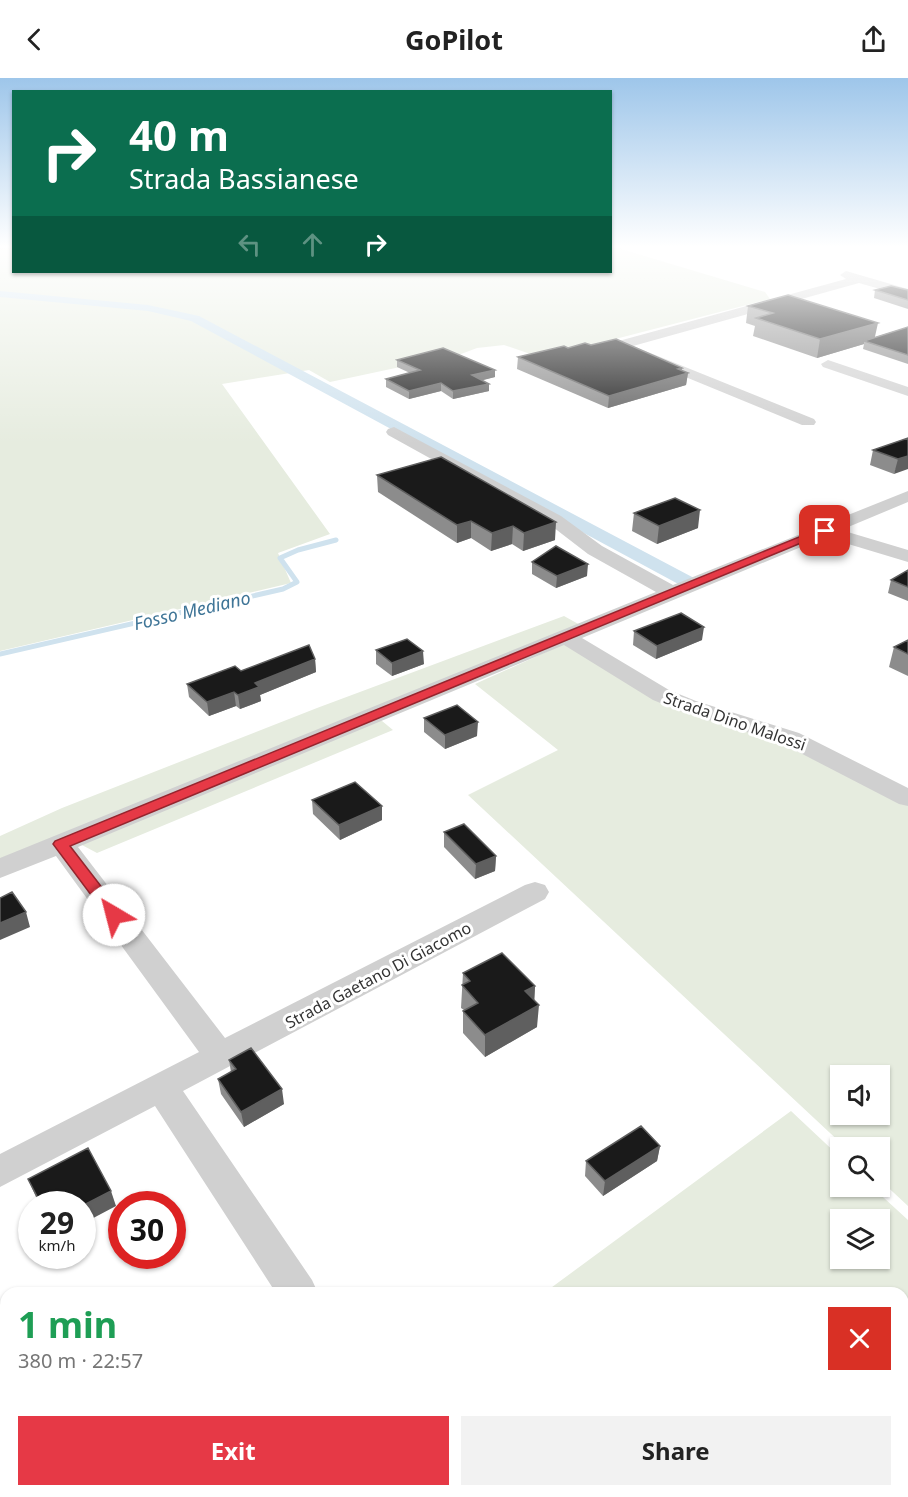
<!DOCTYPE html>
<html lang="en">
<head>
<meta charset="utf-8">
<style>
	body { margin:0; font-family:"Noto Sans",sans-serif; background:#f2f2f2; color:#222; height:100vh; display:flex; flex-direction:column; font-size:22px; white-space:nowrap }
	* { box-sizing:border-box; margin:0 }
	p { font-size:20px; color:#767676 }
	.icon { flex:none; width:33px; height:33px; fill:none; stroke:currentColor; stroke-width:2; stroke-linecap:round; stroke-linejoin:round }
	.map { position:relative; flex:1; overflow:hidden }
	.sheet { position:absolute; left:0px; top:1209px; width:909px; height:210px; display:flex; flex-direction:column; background:#fff; border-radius:18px 18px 0 0; box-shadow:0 2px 4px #0004 }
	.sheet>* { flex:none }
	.banner { position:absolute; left:12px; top:12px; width:600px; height:183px; border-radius:0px; box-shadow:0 2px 4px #0004; background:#0b6e4f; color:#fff; overflow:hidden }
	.buttons { position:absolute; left:830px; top:987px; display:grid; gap:12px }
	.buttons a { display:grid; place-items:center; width:60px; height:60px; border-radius:0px; background:#fff; box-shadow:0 2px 4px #0004; font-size:30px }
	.speed { position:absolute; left:18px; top:1113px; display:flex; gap:12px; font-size:30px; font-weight:700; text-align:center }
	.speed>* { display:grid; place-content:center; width:78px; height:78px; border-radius:50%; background:#fff; box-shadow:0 2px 4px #0004; line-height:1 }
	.speed small { font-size:15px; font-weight:400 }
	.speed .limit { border:9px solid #d22; background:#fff; color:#111 }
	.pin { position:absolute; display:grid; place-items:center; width:51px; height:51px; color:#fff; margin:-26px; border-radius:12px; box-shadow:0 3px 9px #0006 }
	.me { position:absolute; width:66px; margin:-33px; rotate:323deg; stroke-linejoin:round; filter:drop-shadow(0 0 4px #0008) }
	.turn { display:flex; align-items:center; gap:21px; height:126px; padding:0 18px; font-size:27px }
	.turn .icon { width:78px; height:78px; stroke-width:2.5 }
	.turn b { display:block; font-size:42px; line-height:51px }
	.lanes { display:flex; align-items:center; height:57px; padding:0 18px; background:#0003; justify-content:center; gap:30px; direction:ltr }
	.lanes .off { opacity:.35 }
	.round { display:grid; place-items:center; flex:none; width:63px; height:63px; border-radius:0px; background:#f2f2f2 }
	.overview { display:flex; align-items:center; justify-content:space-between; height:102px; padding:0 18px }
	h1 { font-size:36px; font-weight:700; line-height:45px; color:#1e9e55 }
	.button { display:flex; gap:12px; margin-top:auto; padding:12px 18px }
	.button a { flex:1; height:69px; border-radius:0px; background:#e63946; color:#fff; font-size:24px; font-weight:700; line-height:69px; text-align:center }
	.button a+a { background:#f2f2f2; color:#222 }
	header { display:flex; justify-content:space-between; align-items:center; height:78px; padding:0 18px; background:#fff; font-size:27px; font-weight:700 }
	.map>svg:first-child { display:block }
</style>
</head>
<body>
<header><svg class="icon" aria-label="back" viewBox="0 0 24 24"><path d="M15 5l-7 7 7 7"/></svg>GoPilot<svg class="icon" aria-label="share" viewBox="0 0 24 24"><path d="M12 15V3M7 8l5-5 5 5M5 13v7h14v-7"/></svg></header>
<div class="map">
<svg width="908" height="1419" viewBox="0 0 908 1419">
	<rect width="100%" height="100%" fill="#fff"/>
	<path fill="#e6ecdf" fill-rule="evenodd" d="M0 167H13L14 194H610L611 168 765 214 770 221 542 280 504 267 477 270 461 276 330 304 309 292 222 306 330 456 278 475 291 505 0 573Z
		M564 538 582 548 371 634 393 652 97 775 65 758 0 784V758L62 730 317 630Z
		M564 566 908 724V1128L879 1101V1070L845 1069 468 717 558 672 475 606ZM840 998H879V1036H840Z
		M791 1033 840 1079V1108L872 1109 908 1142V1419H269L277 1413H903V1215H544ZM840 1142H879V1180H840Z"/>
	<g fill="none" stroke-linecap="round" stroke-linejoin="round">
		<path stroke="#cfe2ee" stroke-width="5" d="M0 576 283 511 297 504 280 480 298 472 336 462"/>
		<path fill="#cfe2ee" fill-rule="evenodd" d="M0 213 148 227 199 238 694 500 697 504 694 508H682L191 243 148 233 0 219Z"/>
		<path fill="#d0d0d0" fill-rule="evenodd" d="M846 193 908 211V219L859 205 633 268 814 341 816 344 814 347H802L615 270 613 267 615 264 846 201 840 197Z
			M828 282 908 309V318L823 289 821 286Z
			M394 349 561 438 602 468 673 507 908 413V424L841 452 908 472V484L825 459 582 560 669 612 696 623 799 655 908 710V728L899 726 781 665 680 633 653 622 564 567 78 769 225 960 525 807 535 804 545 807 549 814 545 821 183 1013 312 1202 318 1215H276L155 1028 0 1109V1076L199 974 56 778 0 800V780L656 514 588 476 549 446 388 357 386 354 388 351Z
			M221 1413H270L268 1419H219Z"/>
	</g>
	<path fill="#8c8c8c" d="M875 212H908V231L874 220Z
		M748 228 875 259 908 249V286L863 271 864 266 817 280 753 258 755 248 746 245Z
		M591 267 682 290 681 293 688 295 686 307 608 330 517 291 518 279 568 270Z
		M397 282 495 292V299L482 302 489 313 453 321 441 313 409 321 386 309V301L410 295 397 289Z
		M908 360 894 396 870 387 873 372Z
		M377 397 555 462 523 473 512 466 491 473 471 460 457 465 378 414Z
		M634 435 698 450 657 466 632 453Z
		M532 484 587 498 556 510 532 496Z
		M908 492V523L888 515 891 502Z
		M634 553 702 562 656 581 633 567Z
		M908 562V598L889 589 894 569Z
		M376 572 424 586 392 598 376 586Z
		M315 581 316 594 260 617 261 623 240 631 236 628 209 638 189 619 187 606 241 593Z
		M424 640 477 658 445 671 424 654Z
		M312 722 382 742 340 762 313 736Z
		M444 754 496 778 495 793 475 801 444 769Z
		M463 895 535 908 534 922 537 949 485 979 463 955V933L464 932 461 930Z
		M229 982 284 1026 244 1049 221 1016 218 1001 231 994Z
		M660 1068 657 1083 603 1118 585 1098 586 1083Z
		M28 1101 116 1128 39 1126Z"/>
	<path fill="#5f5f5f" d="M878 245 874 263H864V266L817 280 820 261Z
		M682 290 681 297 688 295 686 307 608 330 609 318Z
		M495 292V299L472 305V297Z
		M441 305V313L409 321V313Z
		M489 306V313L453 321V313Z
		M908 378V391L894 396 898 381Z
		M700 432 698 450 657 466 659 448Z
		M471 443V460L457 465V447Z
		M556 444 555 462 523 473 524 455Z
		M513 448 512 466 491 473 492 455Z
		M588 486 587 498 556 510 557 498Z
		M704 549 702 562 656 581 657 568Z
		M423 573 424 586 392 598V585Z
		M315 581 316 594 260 617 261 623 240 631 238 617 255 605Z
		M234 614 236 628 209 638 207 624Z
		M478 644 477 658 445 671V657Z
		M382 728V742L340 762 339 747Z
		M496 778 495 793 475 801 476 786Z
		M26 834 30 849 0 862V845Z
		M535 908 534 930 525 913Z
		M539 927 537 949 485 979V957Z
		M282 1011 284 1026 244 1049 241 1034Z
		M660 1068 657 1083 603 1118 605 1103Z
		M111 1113 116 1128 82 1146V1128Z"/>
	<path fill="#1a1a1a" stroke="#5f5f5f" stroke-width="1.5" d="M891 208 908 212V222L875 212Z
		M788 217 878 245 820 261 756 240 773 235 748 228Z
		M908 249V277L864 263Z
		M616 261 682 290 678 291 688 295 609 318 518 279 564 268 568 270 585 265 591 267Z
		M443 270 495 292 472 297 489 306 453 313 441 305 409 313 386 301 420 292 397 282Z
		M908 360V378L898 381 873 372Z
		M441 379 556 444 524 455 513 448 492 455 471 443 457 447 377 397Z
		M675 420 700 432 659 448 634 435Z
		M556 468 588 486 557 498 532 484Z
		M908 492V509L891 502Z
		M681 535 704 549 657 568 634 553Z
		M407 561 423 573 392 585 376 572Z
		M908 562V576L894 569Z
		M309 567 315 581 255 605 259 609 238 617 234 614 207 624 187 606 235 588 241 593Z
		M457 627 478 644 445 657 424 640Z
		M355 704 382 728 339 747 312 722Z
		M464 746 496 778 476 786 444 754Z
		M12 814 26 834 0 845V820Z
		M502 875 535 908 525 913 539 927 485 957 463 933 478 925 462 907 470 903 463 895Z
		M251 970 282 1011 241 1034 218 1001 236 991 229 982Z
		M641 1048 660 1068 605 1103 586 1083Z
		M88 1070 111 1113 82 1128V1126H41L28 1101Z"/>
	<linearGradient id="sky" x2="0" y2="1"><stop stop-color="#9ec6ea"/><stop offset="0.46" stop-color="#fff"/><stop offset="1" stop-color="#fff" stop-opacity="0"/></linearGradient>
	<rect width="908" height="366" fill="url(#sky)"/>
	<path fill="#e63946" stroke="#96252e" stroke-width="1.5" d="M821 450 830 453 70 768 120 833 122 837 120 841H109L53 766 55 763Z"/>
	<g text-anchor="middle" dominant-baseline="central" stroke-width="6" stroke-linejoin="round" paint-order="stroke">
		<g font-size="16" fill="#333" stroke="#fff">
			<text transform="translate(735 643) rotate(19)">Strada Dino Malossi</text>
			<text transform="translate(378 897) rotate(-28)">Strada Gaetano Di Giacomo</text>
		</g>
		<g font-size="18" font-style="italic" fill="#3f7597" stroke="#fff">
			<text transform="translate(192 532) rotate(-13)">Fosso Mediano</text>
		</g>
	</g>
</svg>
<div class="buttons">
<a><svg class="icon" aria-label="sound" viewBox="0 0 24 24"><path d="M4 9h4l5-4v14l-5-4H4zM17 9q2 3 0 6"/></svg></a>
<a><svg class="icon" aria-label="search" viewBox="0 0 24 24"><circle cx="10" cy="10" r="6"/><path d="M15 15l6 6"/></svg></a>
<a><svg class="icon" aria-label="layers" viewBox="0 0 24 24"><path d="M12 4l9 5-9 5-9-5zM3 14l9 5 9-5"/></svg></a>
</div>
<div class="speed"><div>29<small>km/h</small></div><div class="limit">30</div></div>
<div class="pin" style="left:825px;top:453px;background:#d93025"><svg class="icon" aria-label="arrive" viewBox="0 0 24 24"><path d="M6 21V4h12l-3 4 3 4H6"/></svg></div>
<svg class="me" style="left:114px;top:837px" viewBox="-20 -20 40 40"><circle r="19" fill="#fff"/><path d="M0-13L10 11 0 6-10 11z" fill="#e63946"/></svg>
<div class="banner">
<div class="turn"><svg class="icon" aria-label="right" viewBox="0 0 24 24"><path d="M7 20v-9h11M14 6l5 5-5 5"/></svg><div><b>40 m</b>Strada Bassianese</div></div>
<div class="lanes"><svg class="icon off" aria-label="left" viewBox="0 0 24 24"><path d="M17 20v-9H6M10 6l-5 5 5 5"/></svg><svg class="icon off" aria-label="ahead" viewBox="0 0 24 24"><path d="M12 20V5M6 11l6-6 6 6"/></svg><svg class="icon" aria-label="right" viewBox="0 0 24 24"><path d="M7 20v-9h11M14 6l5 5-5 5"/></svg></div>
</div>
<section class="sheet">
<div class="overview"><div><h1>1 min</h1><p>380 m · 22:57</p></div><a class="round" style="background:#d93025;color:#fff"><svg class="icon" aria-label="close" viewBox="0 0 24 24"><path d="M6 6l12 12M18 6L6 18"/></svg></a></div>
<div class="button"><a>Exit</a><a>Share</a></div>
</section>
</div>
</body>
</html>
